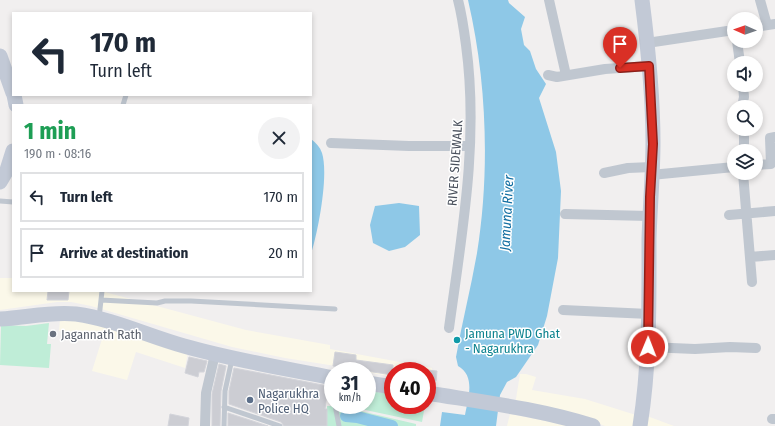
<!DOCTYPE html>
<html lang="en">
<head>
<meta charset="utf-8">
<style>
	body { margin:0; font-family:"Fira Sans Condensed",sans-serif; background:#f2f2f3; color:#1f2937; height:100vh; display:flex; flex-direction:column; font-size:15px; white-space:nowrap }
	* { box-sizing:border-box; margin:0 }
	p { font-size:13px; color:#747a83 }
	.icon { flex:none; width:22px; height:22px; fill:none; stroke:currentColor; stroke-width:2; stroke-linecap:round; stroke-linejoin:round }
	.map { position:relative; flex:1; overflow:hidden }
	.panel { position:absolute; left:12px; top:104px; width:300px; height:188px; display:flex; flex-direction:column; background:#fff; border-radius:0px; box-shadow:0 2px 6px #0003 }
	.panel>* { flex:none }
	.guide { position:absolute; left:12px; top:12px; width:300px; height:84px; border-radius:0px; box-shadow:0 2px 6px #0003; background:#fff; color:#1f2937; overflow:hidden }
	.needle { width:26px; rotate:272deg }
	.buttons { position:absolute; left:727px; top:12px; display:grid; gap:8px }
	.buttons a { display:grid; place-items:center; width:36px; height:36px; border-radius:50%; background:#fff; box-shadow:0 2px 6px #0003; font-size:20px }
	.speed { position:absolute; left:324px; top:362px; display:flex; gap:8px; font-size:20px; font-weight:700; text-align:center }
	.speed>* { display:grid; place-content:center; width:52px; height:52px; border-radius:50%; background:#fff; box-shadow:0 2px 6px #0003; line-height:1 }
	.speed small { font-size:10px; font-weight:400 }
	.speed .limit { border:6px solid #d22; background:#fff; color:#111 }
	.pin { position:absolute; display:grid; place-items:center; width:34px; height:34px; color:#fff; margin:-41px -17px; border-radius:50% 50% 50% 0; rotate:-45deg; box-shadow:0 0 4px #0007 }
	.pin .icon { rotate:45deg }
	.me { position:absolute; width:44px; margin:-22px; rotate:1deg; stroke-linejoin:round; filter:drop-shadow(0 0 3px #0008) }
	.turn { display:flex; align-items:center; gap:14px; height:84px; padding:0 12px; font-size:18px }
	.turn .icon { width:52px; height:52px; stroke-width:2.5 }
	.turn b { display:block; font-size:28px; line-height:34px }
	.round { display:grid; place-items:center; flex:none; width:42px; height:42px; border-radius:21px; background:#f2f2f3 }
	.headline { display:flex; align-items:center; justify-content:space-between; height:68px; padding:0 12px }
	h1 { font-size:24px; font-weight:700; line-height:30px; color:#1e9e55 }
	ul { padding:0; list-style:none }
	li { display:flex; align-items:center; gap:12px; height:50px; margin:0 8px 6px; padding:0 4px; border:2px solid #e0e1e3; border-radius:0px }
	li div { flex:1 }
	li b { display:block; font-size:15px }
	li em { font-style:normal }
	.map>svg:first-child { display:block }
</style>
</head>
<body>
<div class="map">
<svg width="775" height="426" viewBox="0 0 775 426">
	<rect width="100%" height="100%" fill="#f1efef"/>
	<path fill="#fbf8e9" d="M0 278H13V291H101L246 330 330 345V349L432 368 431 384 427 383V371H393V377L367 372V371L285 358 232 347 91 306 71 302H57L0 310Z
		M60 319H79L188 352 185 368 136 352 127 380 92 371 102 339 78 332 59 331Z
		M520 374H526L536 377 532 390 585 399 639 416H647L674 426H605L581 417 515 405Z
		M510 414 572 426H507Z"/>
	<path fill="#bfedd7" d="M49 323 47 344H51L49 368 0 365 1 325 26 326Z
		M367 390 393 395V405H425L422 422 342 405H367Z
		M327 406H339L416 424V426H327Z"/>
	<path fill="#8ec8e7" d="M468 0H508L509 3 525 17 521 29 524 45 530 51 536 69 546 84 539 98 556 152 561 191 558 258 547 316 538 345 516 377 507 382 500 395 496 426H440L442 412 465 415C468 399 476 376 458 366L456 357C462 322 471 288 477 253 490 172 487 81 468 0Z
		M311 139C316 143 320 147 322 153 329 175 318 232 311 254Z
		M399 203 419 206 420 235 405 247 389 251 373 243 370 225 375 206Z"/>
	<g fill="none" stroke-linecap="round" stroke-linejoin="round">
		<path stroke="#8ec8e7" stroke-width="12" d="M346 416 357 417 392 426"/>
	</g>
	<path fill="#cccdd3" stroke="#d3d4da" d="M48 291H69L68 300H47Z
		M335 352 356 355V360L393 365V375L333 366Z
		M189 357 207 361 204 372H199L198 377 185 373Z
		M219 364 226 366 221 391 220 426H212V394Z
		M234 368 328 386 325 409H327V426H284L281 422 229 404V391Z
		M427 370 437 371 436 381 427 380Z
		M228 413 268 426H228Z
		M170 414 189 418 188 426H168Z"/>
	<g fill="none" stroke-linecap="round" stroke-linejoin="round">
		<path stroke="#c0c7d0" stroke-width="5" d="M123 105 126 95
			M0 201 13 202
			M101 300 157 303 165 301H191L335 309
			M99 318 102 291
			M335 405 339 426
			M224 407 280 426
			M224 426 225 391 232 359"/>
		<path stroke="#c0c7d0" stroke-width="10" d="M549 0 566 75
			M760 0 767 25
			M756 27 775 24
			M737 41 740 63
			M647 43 734 30
			M548 75 557 77 605 69 649 66
			M742 107 744 97 743 85
			M744 129V151
			M331 143 409 146H470
			M756 165 771 164 770 138 775 137
			M604 173 628 168 652 167
			M743 173 752 282
			M651 175 734 167
			M565 214 649 216
			M729 215 775 211
			M750 257 775 255
			M563 310 649 314
			M449 328C462 233 479 140 466 45 464 30 462 15 458 0
			M648 347 695 349 730 347 756 348
			M772 419H775
			M205 426 206 393 215 354"/>
		<path stroke="#c2c9d6" stroke-width="15" d="M0 56 13 93
			M14 95 16 105
			M0 182 7 170 13 151
			M0 319C25 318 51 311 76 314 113 319 148 336 184 346 233 360 283 368 333 378
			M367 383 393 387
			M427 393C482 402 540 409 593 426
			M640 426C650 364 649 301 649 239 650 206 653 174 653 142 653 94 648 47 642 0"/>
	</g>
	<g fill="none" stroke-linecap="round" stroke-linejoin="round">
		<defs>
			<path id="route" d="M620 68 649 66 653 144 650 197 648 347"/>
		</defs>
		<use href="#route" stroke="#8d1f18" stroke-width="10"/>
		<use href="#route" stroke="#d93025" stroke-width="7"/>
	</g>
	<circle fill="#6b7280" stroke="#fff" stroke-width="1.5" cx="53" cy="334" r="4"/>
	<circle fill="#0f9aa8" stroke="#fff" stroke-width="1.5" cx="457" cy="340" r="4"/>
	<circle fill="#5c6f8a" stroke="#fff" stroke-width="1.5" cx="250" cy="400" r="4"/>
	<g text-anchor="middle" dominant-baseline="central" stroke-width="3" stroke-linejoin="round" paint-order="stroke">
		<g font-size="13" fill="#484f5b" stroke="#fff">
			<text transform="translate(455 163) rotate(-86)">RIVER SIDEWALK</text>
		</g>
		<g font-size="13" fill="#0d838f" stroke="#fff" text-anchor="start">
			<text x="465" y="333">Jamuna PWD Ghat<tspan x="465" dy="15">- Nagarukhra</tspan></text>
		</g>
		<g font-size="13" fill="#5b616d" stroke="#fff" text-anchor="start">
			<text x="61" y="334">Jagannath Rath</text>
		</g>
		<g font-size="13" fill="#4e5e75" stroke="#fff" text-anchor="start">
			<text x="258" y="393">Nagarukhra<tspan x="258" dy="15">Police HQ</tspan></text>
		</g>
		<g font-size="14" font-style="italic" fill="#136fa2" stroke="#fff">
			<text transform="translate(507 213) rotate(-87)">Jamuna River</text>
		</g>
	</g>
</svg>
<div class="buttons">
<a><svg class="needle" viewBox="-14 -14 28 28"><path d="M0-13l5 13h-10z" fill="#e53935"/><path d="M0 13l5-13h-10z" fill="#747a83"/></svg></a>
<a><svg class="icon" aria-label="sound" viewBox="0 0 24 24"><path d="M4 9h4l5-4v14l-5-4H4zM17 9q2 3 0 6"/></svg></a>
<a><svg class="icon" aria-label="search" viewBox="0 0 24 24"><circle cx="10" cy="10" r="6"/><path d="M15 15l6 6"/></svg></a>
<a><svg class="icon" aria-label="layers" viewBox="0 0 24 24"><path d="M12 4l9 5-9 5-9-5zM3 14l9 5 9-5"/></svg></a>
</div>
<div class="speed"><div>31<small>km/h</small></div><div class="limit">40</div></div>
<div class="pin" style="left:620px;top:68px;background:#d93025"><svg class="icon" aria-label="arrive" viewBox="0 0 24 24"><path d="M6 21V4h12l-3 4 3 4H6"/></svg></div>
<svg class="me" style="left:648px;top:347px" viewBox="-20 -20 40 40"><circle r="17" fill="#d93025" stroke="#fff" stroke-width="3"/><path d="M0-11L8 9 0 5-8 9z" fill="#fff"/></svg>
<div class="guide">
<div class="turn"><svg class="icon" aria-label="left" viewBox="0 0 24 24"><path d="M17 20v-9H6M10 6l-5 5 5 5"/></svg><div><b>170 m</b>Turn left</div></div>
</div>
<section class="panel">
<div class="headline"><div><h1>1 min</h1><p>190 m · 08:16</p></div><a class="round"><svg class="icon" aria-label="close" viewBox="0 0 24 24"><path d="M6 6l12 12M18 6L6 18"/></svg></a></div>
<ul>
<li><svg class="icon" aria-label="left" viewBox="0 0 24 24"><path d="M17 20v-9H6M10 6l-5 5 5 5"/></svg><div><b>Turn left</b></div><em>170 m</em></li>
<li><svg class="icon" aria-label="arrive" viewBox="0 0 24 24"><path d="M6 21V4h12l-3 4 3 4H6"/></svg><div><b>Arrive at destination</b></div><em>20 m</em></li>
</ul>
</section>
</div>
</body>
</html>
